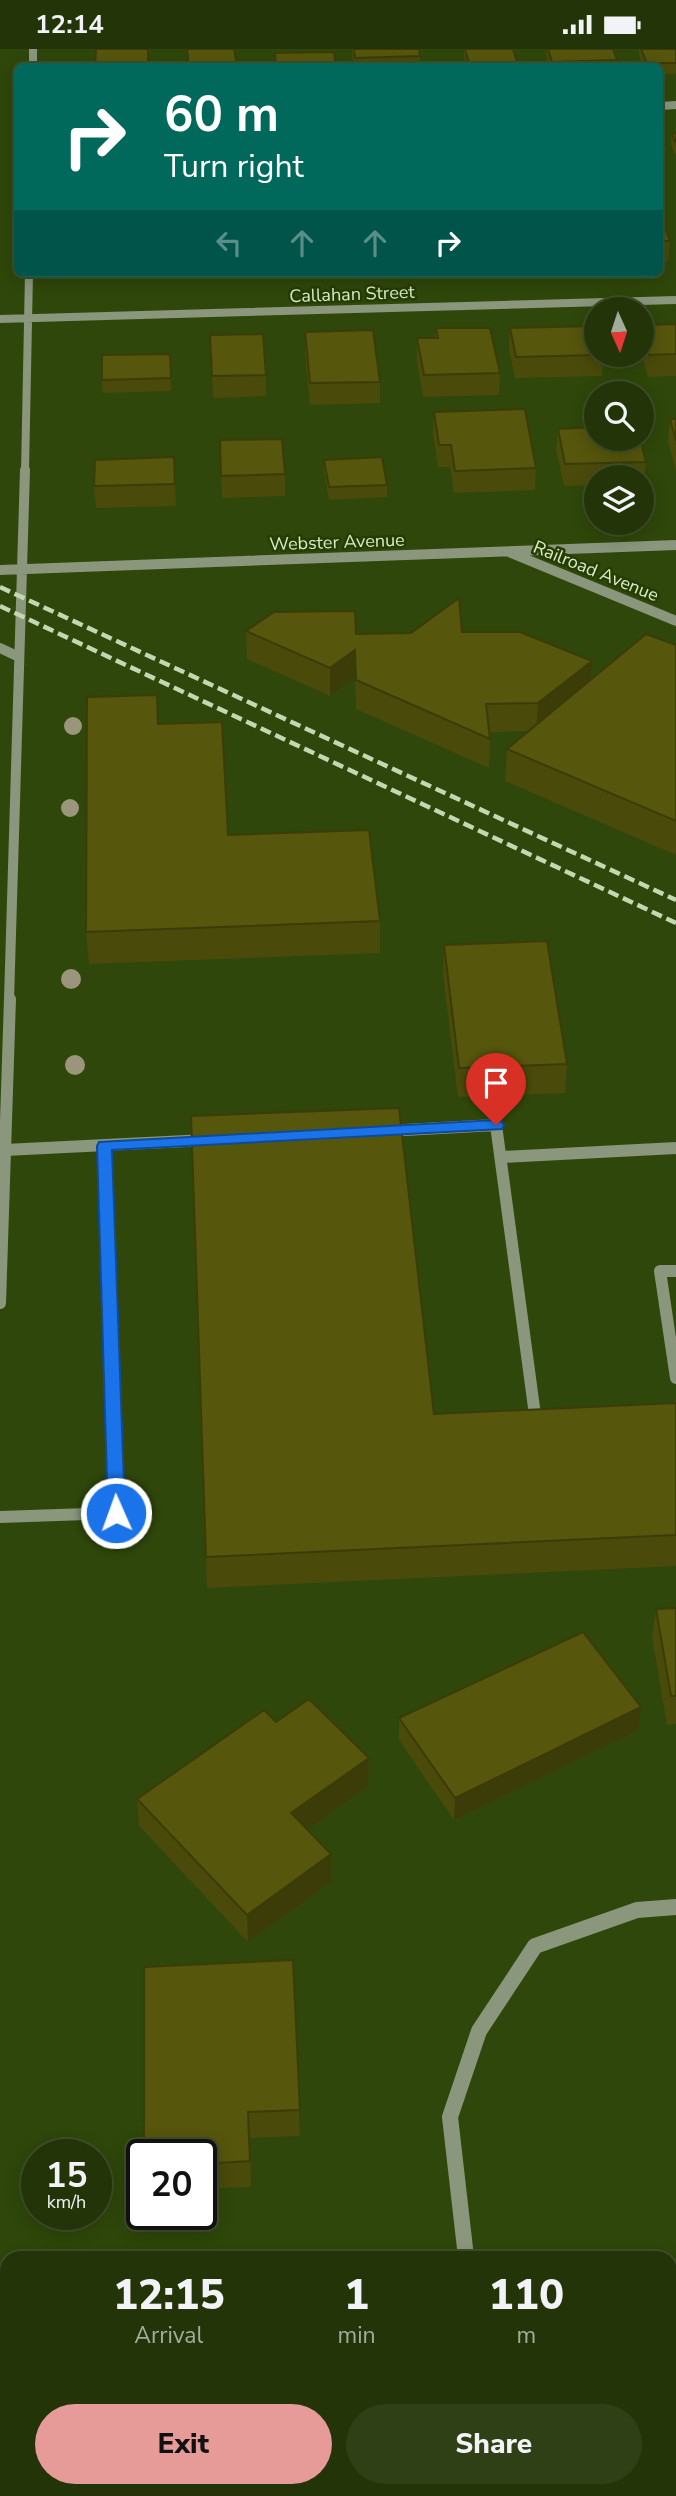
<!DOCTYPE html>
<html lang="en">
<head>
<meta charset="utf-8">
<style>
	body { margin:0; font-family:"Nunito Sans",sans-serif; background:#2f4016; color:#f1f3f6; height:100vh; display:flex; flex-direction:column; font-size:26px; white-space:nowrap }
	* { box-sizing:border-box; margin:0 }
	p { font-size:23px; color:#a3ab9c }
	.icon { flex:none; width:38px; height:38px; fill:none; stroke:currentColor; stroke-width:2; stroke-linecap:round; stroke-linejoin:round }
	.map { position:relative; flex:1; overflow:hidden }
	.side { position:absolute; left:0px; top:2202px; width:677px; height:247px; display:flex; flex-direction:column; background:#233508; border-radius:21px 21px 0 0; box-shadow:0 4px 18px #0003,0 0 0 2px #405029 }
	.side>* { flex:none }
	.banner { position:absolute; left:14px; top:14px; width:649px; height:214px; border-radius:10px; box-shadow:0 4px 18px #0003,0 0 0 2px #405029; background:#00695c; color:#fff; overflow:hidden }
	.needle { width:46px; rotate:177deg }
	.tools { position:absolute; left:584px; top:248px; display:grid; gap:14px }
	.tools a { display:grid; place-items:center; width:70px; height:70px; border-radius:50%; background:#233508; box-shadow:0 4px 18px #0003,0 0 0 2px #405029; font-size:35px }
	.speed { position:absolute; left:21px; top:2090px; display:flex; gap:14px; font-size:35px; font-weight:700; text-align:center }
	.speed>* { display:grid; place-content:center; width:91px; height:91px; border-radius:50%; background:#233508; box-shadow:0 4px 18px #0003,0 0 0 2px #405029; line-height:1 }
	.speed small { font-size:18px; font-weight:400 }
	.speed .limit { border:4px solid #111; border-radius:10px; background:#fff; color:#111 }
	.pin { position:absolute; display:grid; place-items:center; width:60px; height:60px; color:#fff; margin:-72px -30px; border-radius:50% 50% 50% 0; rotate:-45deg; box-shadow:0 0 7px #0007 }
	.pin .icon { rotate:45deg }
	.me { position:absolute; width:77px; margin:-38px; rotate:358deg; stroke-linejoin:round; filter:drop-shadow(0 0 5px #0008) }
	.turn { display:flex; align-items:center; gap:24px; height:147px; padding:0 35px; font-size:32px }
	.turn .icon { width:91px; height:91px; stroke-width:2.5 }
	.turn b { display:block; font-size:49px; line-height:60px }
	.lanes { display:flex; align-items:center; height:66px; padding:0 35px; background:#0003; justify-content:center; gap:35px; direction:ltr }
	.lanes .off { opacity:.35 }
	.eta { display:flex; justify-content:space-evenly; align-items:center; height:119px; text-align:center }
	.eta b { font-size:42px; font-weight:800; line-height:49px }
	.primary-button { display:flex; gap:14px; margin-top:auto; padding:14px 35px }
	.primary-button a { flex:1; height:80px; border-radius:42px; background:#e69b98; color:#111; font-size:28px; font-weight:800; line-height:80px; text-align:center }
	.primary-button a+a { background:#2f4016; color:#f1f3f6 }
	.status { display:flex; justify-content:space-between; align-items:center; height:49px; padding:0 35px; background:#233508; direction:ltr }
	.status svg { height:19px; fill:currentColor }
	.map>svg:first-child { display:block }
</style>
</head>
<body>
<div class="status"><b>12:14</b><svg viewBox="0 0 49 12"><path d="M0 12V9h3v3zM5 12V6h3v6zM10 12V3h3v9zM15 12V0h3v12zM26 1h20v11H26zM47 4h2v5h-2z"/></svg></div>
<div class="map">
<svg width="676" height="2447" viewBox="0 0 676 2447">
	<rect width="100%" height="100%" fill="#2f470a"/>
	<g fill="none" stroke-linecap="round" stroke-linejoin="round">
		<path stroke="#8a977d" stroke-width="8" d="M33 0V18
			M660 57 676 56
			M0 270 676 251
			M25 422 29 224"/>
		<path stroke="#8a977d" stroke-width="10" d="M511 504 676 572
			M0 521 676 496
			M0 599 19 608
			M9 951 25 421"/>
		<path stroke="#8a977d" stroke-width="12" d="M386 1082 496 1076 535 1366H544
			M5 1101 207 1091
			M501 1108 676 1099
			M676 1222H660L676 1329
			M0 1254 10 950
			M0 1468 116 1464 105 1097"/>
		<path stroke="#8a977d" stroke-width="16" d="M466 2208 450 2068 479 1982 535 1897 637 1861 676 1858
			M0 2295H7
			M492 2441V2447"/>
		<path stroke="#c5d6b3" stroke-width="4.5" stroke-dasharray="11 5" stroke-linecap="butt" d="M0 538 676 851
			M0 557 676 874"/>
	</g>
	<g fill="#9b957c">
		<circle cx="73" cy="677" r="9"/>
		<circle cx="70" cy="759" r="9"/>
		<circle cx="71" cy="930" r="10"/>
		<circle cx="75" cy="1016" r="10"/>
	</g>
	<path fill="#4a4a0b" d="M187 0H234L237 18H189Z
		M352 0H419L420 7V18H353Z
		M464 0H513L518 18H466L464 7Z
		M547 0H613L617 11V18H550L546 7Z
		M639 0H676V25H660V18H643L639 7Z
		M672 84H676V105H674L671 95Z
		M660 166 670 192 668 213H660Z
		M106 224H158V225L107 226Z
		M676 275V327L648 328 642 306V276Z
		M436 279 500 324 499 346 423 348 417 311V289H435Z
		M510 279 597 306H603L602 327 515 329 509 301Z
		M305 283 380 333V354L310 356 305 304Z
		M210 286 266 326V347L213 349Z
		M170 305 171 342 103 344 102 331Z
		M434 363 536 419 535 441 454 444 450 418H438L433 384Z
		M670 370H676V422L668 392Z
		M558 380 646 413 644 435H642V429H597V436L564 437 556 401Z
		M220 391 285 425V447L222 449Z
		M174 408 176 457 96 459 94 437Z
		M324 411 387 436V448L329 451 324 423Z
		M246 582 356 585 462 583 590 631 676 596V806L505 732 507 700 528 682 489 683 490 690 489 719 356 660 355 629 330 647 247 610Z
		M157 646 159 675 228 786 380 872V904L89 915 86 883Z
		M444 896 567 1015 565 1044 458 1048 443 925Z
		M676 1354V1517L207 1539 206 1508 434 1365Z
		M676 1559V1675L667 1676 652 1588 656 1560Z
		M399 1669 638 1681 454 1771 399 1691Z
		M276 1673 369 1709 368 1737 307 1781 331 1805V1833L248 1893 139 1777 137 1750Z
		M293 1911 300 2087 250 2089 251 2138 201 2140V2105Z"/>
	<path fill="#3c3c09" d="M355 601V629L330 647V619Z
		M592 612 589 640 536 682 538 654Z
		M641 1658 638 1681 454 1771 455 1749Z
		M369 1709 368 1737 292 1792 291 1764Z
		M331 1805V1833L248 1893 247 1866Z"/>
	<path fill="#56560d" stroke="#3c3c09" stroke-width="2" d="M96 0H148V18H95Z
		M187 0H234L237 16H213V18H189Z
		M354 0H419L420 7 355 9Z
		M465 0H513L518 17 493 18 492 13 469 14Z
		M548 0H613L617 11 552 13Z
		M641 0H676V14H647Z
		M334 3 336 18H276L275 4Z
		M672 84H676V93H675Z
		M660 166 670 192H660Z
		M676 275V305L649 306 642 276Z
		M596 277 597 306 516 308 510 279Z
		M436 279H490L500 324 424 326 417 289H438Z
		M373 281 380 333 310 334 305 283Z
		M263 285 266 326 212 327 210 286Z
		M170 305 171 329 102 331V306Z
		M525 360 536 419 455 422 451 396H439L434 363Z
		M670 370H676V392Z
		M597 378V390H640L646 413 565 415 558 380Z
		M282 390 285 425 221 427 220 391Z
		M174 408 175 435 94 437 95 411Z
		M382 408 387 436 329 438 324 411Z
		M459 549 462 583H520L592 612 538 654 486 655 490 690 356 631 355 601 330 619 246 582 274 563 355 562 356 585 411 584Z
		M646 585 676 596V772L507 700Z
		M157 646 158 675 222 673 228 786 369 781 380 872 86 883 87 648Z
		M547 892 567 1015 459 1019 444 896Z
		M399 1059 434 1365 676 1354V1486L206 1508 191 1067Z
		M676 1559V1647H671L656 1560Z
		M583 1583 641 1658 455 1749 399 1669Z
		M309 1650 369 1709 291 1764 331 1805 247 1866 137 1750 264 1661 276 1673Z
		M293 1911 300 2061 248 2063 250 2112 201 2115V2105H144V1918Z"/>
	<path fill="#1a73e8" stroke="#114b97" stroke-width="2" d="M496 1071 502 1073 504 1076 502 1080 112 1101 125 1464 122 1469H110L108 1464 97 1097 99 1093Z"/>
	<g text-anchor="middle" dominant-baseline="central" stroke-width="5" stroke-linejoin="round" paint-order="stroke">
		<g font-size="18" fill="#d9e9ca" stroke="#253d00">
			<text transform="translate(352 245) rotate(-2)">Callahan Street</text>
			<text transform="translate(337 493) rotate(-2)">Webster Avenue</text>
			<text transform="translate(596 522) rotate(22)">Railroad Avenue</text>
		</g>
	</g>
</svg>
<div class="tools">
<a><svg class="needle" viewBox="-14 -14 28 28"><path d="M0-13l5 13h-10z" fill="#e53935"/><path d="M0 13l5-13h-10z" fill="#a3ab9c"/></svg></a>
<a><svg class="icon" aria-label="search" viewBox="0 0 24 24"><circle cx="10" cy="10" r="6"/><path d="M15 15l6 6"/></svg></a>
<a><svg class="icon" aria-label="layers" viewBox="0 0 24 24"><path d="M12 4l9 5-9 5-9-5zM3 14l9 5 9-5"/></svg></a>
</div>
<div class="speed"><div>15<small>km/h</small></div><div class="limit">20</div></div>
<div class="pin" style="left:496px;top:1076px;background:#d93025"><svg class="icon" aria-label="arrive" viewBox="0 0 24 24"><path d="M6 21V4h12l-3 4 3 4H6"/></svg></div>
<svg class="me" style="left:116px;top:1464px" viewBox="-20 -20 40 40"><circle r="17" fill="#1a73e8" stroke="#fff" stroke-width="3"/><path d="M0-11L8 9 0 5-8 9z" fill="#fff"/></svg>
<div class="banner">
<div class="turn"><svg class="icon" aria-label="right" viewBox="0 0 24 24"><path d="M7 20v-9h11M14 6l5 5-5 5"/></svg><div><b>60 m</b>Turn right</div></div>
<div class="lanes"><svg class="icon off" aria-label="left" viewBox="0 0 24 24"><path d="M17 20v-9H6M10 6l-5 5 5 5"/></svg><svg class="icon off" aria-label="ahead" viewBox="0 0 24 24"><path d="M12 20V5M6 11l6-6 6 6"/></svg><svg class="icon off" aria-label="ahead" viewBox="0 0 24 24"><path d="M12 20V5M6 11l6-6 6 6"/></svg><svg class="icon" aria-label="right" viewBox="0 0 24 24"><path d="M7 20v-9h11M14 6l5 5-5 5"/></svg></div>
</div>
<section class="side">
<div class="eta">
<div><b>12:15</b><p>Arrival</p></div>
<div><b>1</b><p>min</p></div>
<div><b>110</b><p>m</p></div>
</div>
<div class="primary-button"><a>Exit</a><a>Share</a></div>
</section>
</div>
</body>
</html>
